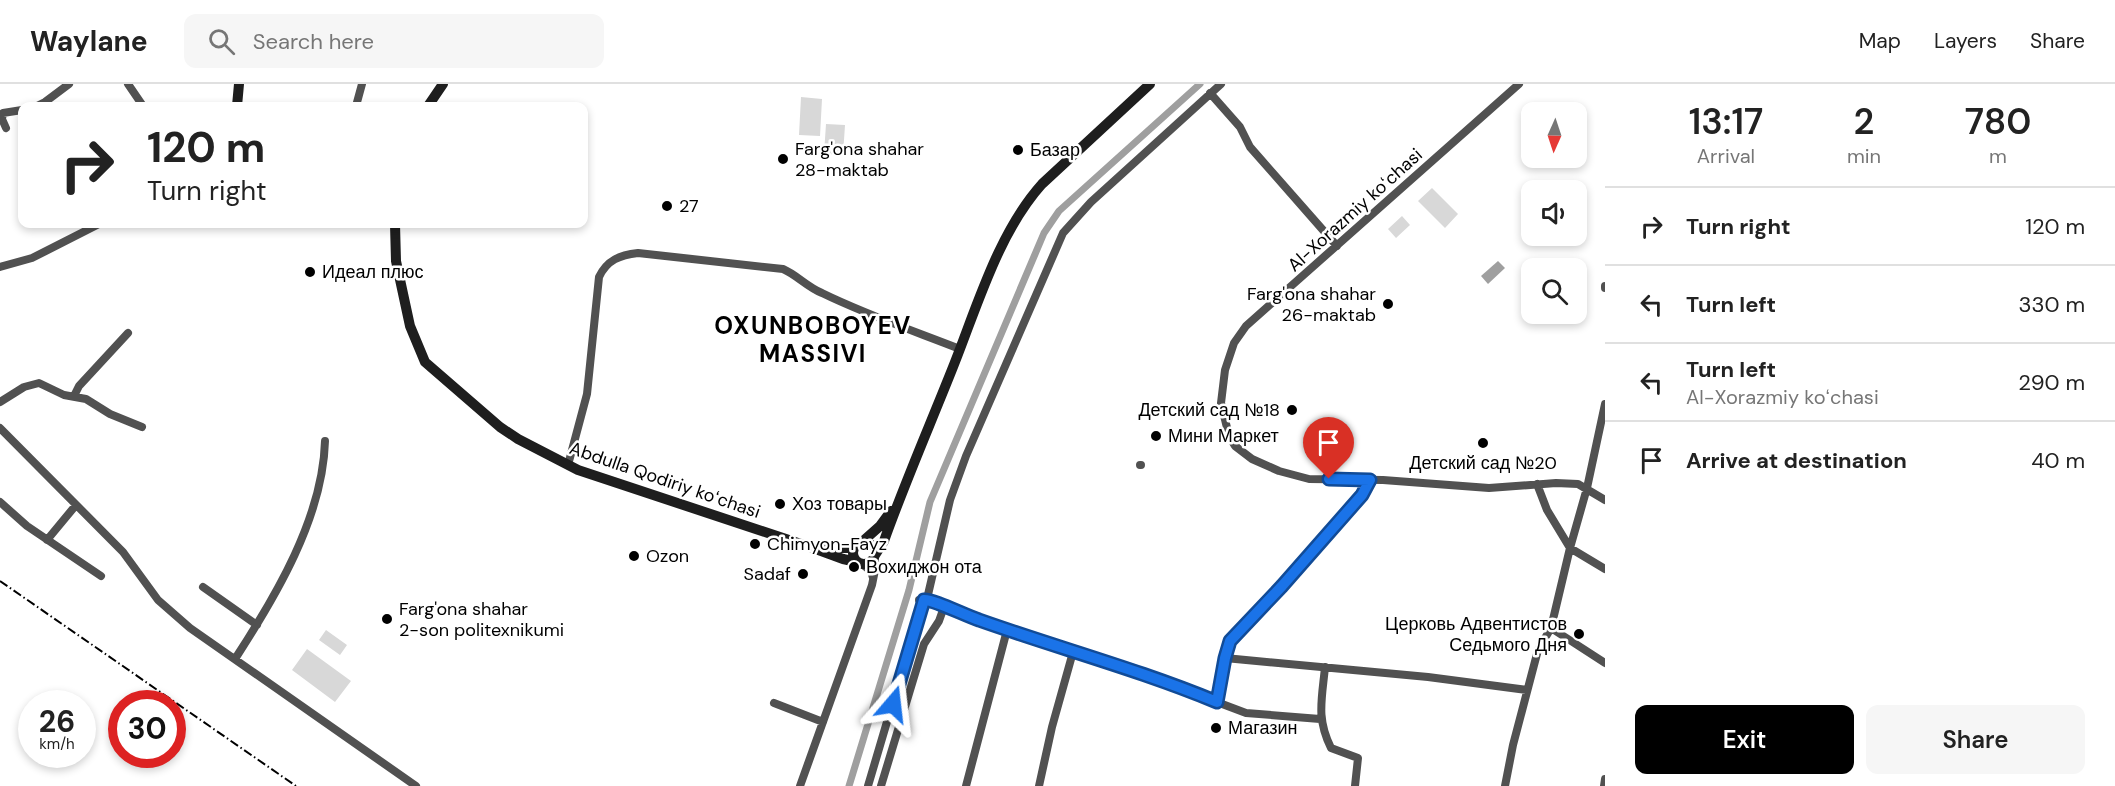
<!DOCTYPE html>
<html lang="en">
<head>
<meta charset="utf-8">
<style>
	body { margin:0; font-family:"DM Sans",sans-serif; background:#f6f6f6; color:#222; height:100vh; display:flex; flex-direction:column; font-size:22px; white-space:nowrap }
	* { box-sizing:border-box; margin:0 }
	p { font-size:20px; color:#767676 }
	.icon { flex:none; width:33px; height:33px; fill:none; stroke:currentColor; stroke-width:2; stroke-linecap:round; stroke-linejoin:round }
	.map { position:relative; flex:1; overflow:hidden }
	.drawer { display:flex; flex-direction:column; background:#fff; width:510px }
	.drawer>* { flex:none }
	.guide { position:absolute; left:18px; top:18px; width:570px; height:126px; border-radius:12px; box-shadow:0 3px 9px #0003; background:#fff; color:#222; overflow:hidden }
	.needle { width:39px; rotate:183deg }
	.controls { position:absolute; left:1521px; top:18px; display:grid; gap:12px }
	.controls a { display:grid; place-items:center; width:66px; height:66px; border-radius:12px; background:#fff; box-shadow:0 3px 9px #0003; font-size:30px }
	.speed { position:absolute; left:18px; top:606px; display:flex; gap:12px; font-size:30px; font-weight:700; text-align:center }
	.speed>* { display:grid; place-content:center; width:78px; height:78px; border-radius:50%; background:#fff; box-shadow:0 3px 9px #0003; line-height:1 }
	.speed small { font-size:15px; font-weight:400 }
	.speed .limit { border:9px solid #d22; background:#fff; color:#111 }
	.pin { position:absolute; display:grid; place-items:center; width:51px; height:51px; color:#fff; margin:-62px -26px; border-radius:50% 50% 50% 0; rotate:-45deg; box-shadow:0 0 6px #0007 }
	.pin .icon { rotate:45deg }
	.me { position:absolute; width:66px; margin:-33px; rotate:17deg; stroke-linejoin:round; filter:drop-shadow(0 0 4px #0008) }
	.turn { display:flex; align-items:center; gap:21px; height:126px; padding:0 30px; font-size:27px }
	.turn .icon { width:78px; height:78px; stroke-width:2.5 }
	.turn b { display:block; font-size:42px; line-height:51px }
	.eta { display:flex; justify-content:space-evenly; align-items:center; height:102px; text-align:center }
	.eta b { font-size:36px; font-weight:600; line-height:42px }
	.primary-button { display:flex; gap:12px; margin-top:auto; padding:12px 30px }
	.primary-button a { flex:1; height:69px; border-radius:12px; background:#000; color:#fff; font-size:24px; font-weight:600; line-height:69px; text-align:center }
	.primary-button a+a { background:#f6f6f6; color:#222 }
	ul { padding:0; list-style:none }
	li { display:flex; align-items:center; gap:18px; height:78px; padding:0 30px; border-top:2px solid #e0e0e0 }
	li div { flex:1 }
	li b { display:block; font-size:22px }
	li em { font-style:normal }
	header { display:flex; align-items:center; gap:36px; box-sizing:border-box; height:84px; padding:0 30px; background:#fff; border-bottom:2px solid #e0e0e0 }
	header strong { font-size:28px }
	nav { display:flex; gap:33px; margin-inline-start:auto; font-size:21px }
	.search { width:420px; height:54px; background:#f6f6f6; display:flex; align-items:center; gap:15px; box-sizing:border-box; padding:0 21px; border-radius:12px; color:#767676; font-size:22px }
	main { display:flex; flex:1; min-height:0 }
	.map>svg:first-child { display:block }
</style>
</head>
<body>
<header>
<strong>Waylane</strong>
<div class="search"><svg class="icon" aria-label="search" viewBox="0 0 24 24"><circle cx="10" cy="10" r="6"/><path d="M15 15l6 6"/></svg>Search here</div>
<nav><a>Map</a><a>Layers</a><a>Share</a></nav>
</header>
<main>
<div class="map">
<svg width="1605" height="702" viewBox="0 0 1605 702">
	<rect width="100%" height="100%" fill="#fff"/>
	<path fill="#d8d8d8" d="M801 13 822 15 820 52 799 51Z
		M826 40 845 41 843 71 824 70Z
		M1432 104 1458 130 1445 144 1418 117Z
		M1402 132 1410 141 1396 154 1388 145Z
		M326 546 347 561 340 571 319 556Z
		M307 565 351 597 335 618 292 586Z"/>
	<path fill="#9f9f9f" d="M1498 177 1505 184 1488 200 1481 192Z"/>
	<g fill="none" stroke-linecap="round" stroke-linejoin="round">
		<path stroke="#9f9f9f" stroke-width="7" d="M849 702 909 506 930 418 1044 149 1059 127 1200 0"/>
		<path stroke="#515151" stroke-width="8" d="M128 0 143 22
			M1519 0 1246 242 1234 259 1225 286 1221 319 1229 352 1235 362 1252 375 1279 387 1309 395 1383 396 1489 404 1556 399 1578 400 1605 416
			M1210 9 1240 43 1250 63 1337 162
			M37 22 45 18 69 0
			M356 22 362 0
			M6 44 2 35 3 29 22 26
			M0 183 32 174 99 140
			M1605 202V204
			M74 312 79 302 128 249
			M0 318 24 303 39 299 64 311 86 315 110 330 142 343
			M1605 320 1587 404 1570 464 1605 485
			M0 344 123 468 158 516 190 544 416 702
			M568 381 587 310 599 193C607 176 620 171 638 169L783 185C797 191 807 203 822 209 867 231 914 247 960 265
			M1140 381H1141
			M0 418 27 442 101 492
			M47 456 76 421
			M862 480 871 487 873 494
			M203 503 257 541
			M927 515 950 416 966 372 1063 149 1091 118 1221 0
			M919 516H935L944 523 971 533 1073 568 1124 583 1246 629 1320 635
			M1551 544 1605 579
			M1225 574 1428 593 1527 606
			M235 575C276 512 323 433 325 357
			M1325 583C1322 615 1316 634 1331 664L1358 674 1355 702
			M1217 618 1225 574 1230 557 1282 502 1362 411 1370 395
			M774 619 823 638
			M800 702 872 501 876 481 874 474
			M868 702 923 516
			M881 702 924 560 939 537 944 523
			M966 702 1007 546
			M1039 702 1052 643 1073 568
			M1505 702 1513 661 1538 566 1551 544 1570 464 1547 426 1537 400
			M1604 702 1605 695"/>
		<path stroke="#1e1e1e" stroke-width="10" d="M237 22 239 0
			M428 22 443 0
			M395 140 396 177 410 242 425 278 500 343 518 355 578 386 813 464 843 475 857 478
			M853 469a11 11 0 1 1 22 0a11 11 0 1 1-22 0Z
			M862 458 880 442 891 427
			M821 464H854
			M875 471 884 457C905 398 930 341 953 283 977 223 998 149 1042 100L1150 0"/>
		<path stroke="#000" stroke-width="2" stroke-dasharray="9 3 1.5 3" stroke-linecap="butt" d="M0 497 296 702"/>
	</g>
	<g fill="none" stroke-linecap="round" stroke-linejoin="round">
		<defs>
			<path id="route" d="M893 620 924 516C933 515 966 532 979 536 1058 564 1140 586 1217 618L1225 574 1230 557 1282 502 1362 411 1370 396 1329 395"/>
		</defs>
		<use href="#route" stroke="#114b97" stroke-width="15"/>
		<use href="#route" stroke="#1a73e8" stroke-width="10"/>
	</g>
	<g fill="#000" stroke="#fff" stroke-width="2">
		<circle cx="1018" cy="66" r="6"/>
		<circle cx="783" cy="75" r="6"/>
		<circle cx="667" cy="122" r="6"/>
		<circle cx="310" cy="188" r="6"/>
		<circle cx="1388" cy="220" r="6"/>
		<circle cx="1292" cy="326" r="6"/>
		<circle cx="1156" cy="352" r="6"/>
		<circle cx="1483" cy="359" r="6"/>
		<circle cx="780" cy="420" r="6"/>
		<circle cx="755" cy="460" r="6"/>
		<circle cx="634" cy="472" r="6"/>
		<circle cx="854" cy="483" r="6"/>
		<circle cx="803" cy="490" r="6"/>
		<circle cx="387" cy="535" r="6"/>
		<circle cx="1579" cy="550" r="6"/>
		<circle cx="1216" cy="644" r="6"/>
	</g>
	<g text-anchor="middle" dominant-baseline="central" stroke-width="5" stroke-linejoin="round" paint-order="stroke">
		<g font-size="18" fill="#000" stroke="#fff" text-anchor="start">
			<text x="795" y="65">Farg'ona shahar<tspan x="795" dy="21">28-maktab</tspan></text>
			<text x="1030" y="66">Базар</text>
			<text x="679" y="122">27</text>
			<text x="322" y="188">Идеал плюс</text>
			<text x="1376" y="210" text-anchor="end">Farg'ona shahar<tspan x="1376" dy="21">26-maktab</tspan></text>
			<text x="1280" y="326" text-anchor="end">Детский сад №18</text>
			<text x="1168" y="352">Мини Маркет</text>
			<text x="1483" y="379" text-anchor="middle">Детский сад №20</text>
			<text x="792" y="420">Хоз товары</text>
			<text x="767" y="460">Chimyon-Fayz</text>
			<text x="646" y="472">Ozon</text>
			<text x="866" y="483">Вохиджон ота</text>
			<text x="791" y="490" text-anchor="end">Sadaf</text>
			<text x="399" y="525">Farg'ona shahar<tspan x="399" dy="21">2-son politexnikumi</tspan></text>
			<text x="1567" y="540" text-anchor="end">Церковь Адвентистов<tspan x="1567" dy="21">Седьмого Дня</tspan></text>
			<text x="1228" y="644">Магазин</text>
		</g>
		<g font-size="18" fill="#000" stroke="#fff">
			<text transform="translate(1355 126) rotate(-42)">Al-Xorazmiy koʻchasi</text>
			<text transform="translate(665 396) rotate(19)">Abdulla Qodiriy koʻchasi</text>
		</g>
		<g font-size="24" font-weight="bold" letter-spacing="1.5" fill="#000" stroke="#fff">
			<text x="813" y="241">OXUNBOBOYEV<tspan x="813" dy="28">MASSIVI</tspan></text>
		</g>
	</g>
</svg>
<div class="controls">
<a><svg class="needle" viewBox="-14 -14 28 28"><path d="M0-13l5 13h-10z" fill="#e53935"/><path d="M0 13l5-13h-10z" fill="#767676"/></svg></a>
<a><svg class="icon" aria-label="sound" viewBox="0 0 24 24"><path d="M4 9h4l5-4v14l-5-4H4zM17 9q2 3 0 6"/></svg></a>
<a><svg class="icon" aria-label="search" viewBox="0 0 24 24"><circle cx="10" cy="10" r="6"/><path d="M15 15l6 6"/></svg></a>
</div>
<div class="speed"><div>26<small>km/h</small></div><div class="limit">30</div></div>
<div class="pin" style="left:1329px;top:395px;background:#d93025"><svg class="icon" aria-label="arrive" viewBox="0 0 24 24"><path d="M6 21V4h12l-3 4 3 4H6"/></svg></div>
<svg class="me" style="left:893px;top:620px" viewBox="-20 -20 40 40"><path d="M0-17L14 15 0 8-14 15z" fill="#1a73e8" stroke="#fff" stroke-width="4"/></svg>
<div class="guide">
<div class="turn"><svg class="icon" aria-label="right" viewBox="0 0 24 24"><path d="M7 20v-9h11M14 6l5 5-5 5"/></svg><div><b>120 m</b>Turn right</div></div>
</div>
</div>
<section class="drawer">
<div class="eta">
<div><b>13:17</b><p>Arrival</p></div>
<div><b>2</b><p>min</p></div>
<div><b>780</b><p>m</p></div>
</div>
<ul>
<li><svg class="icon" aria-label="right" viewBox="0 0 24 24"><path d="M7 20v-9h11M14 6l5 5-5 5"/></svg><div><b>Turn right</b></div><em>120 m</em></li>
<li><svg class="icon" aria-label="left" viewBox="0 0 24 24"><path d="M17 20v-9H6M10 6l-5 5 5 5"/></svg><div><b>Turn left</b></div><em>330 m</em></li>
<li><svg class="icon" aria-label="left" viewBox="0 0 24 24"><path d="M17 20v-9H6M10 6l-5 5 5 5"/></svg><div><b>Turn left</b><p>Al-Xorazmiy koʻchasi</p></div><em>290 m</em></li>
<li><svg class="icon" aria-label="arrive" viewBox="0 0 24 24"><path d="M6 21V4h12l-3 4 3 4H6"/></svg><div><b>Arrive at destination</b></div><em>40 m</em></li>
</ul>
<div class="primary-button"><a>Exit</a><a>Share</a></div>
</section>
</main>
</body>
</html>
